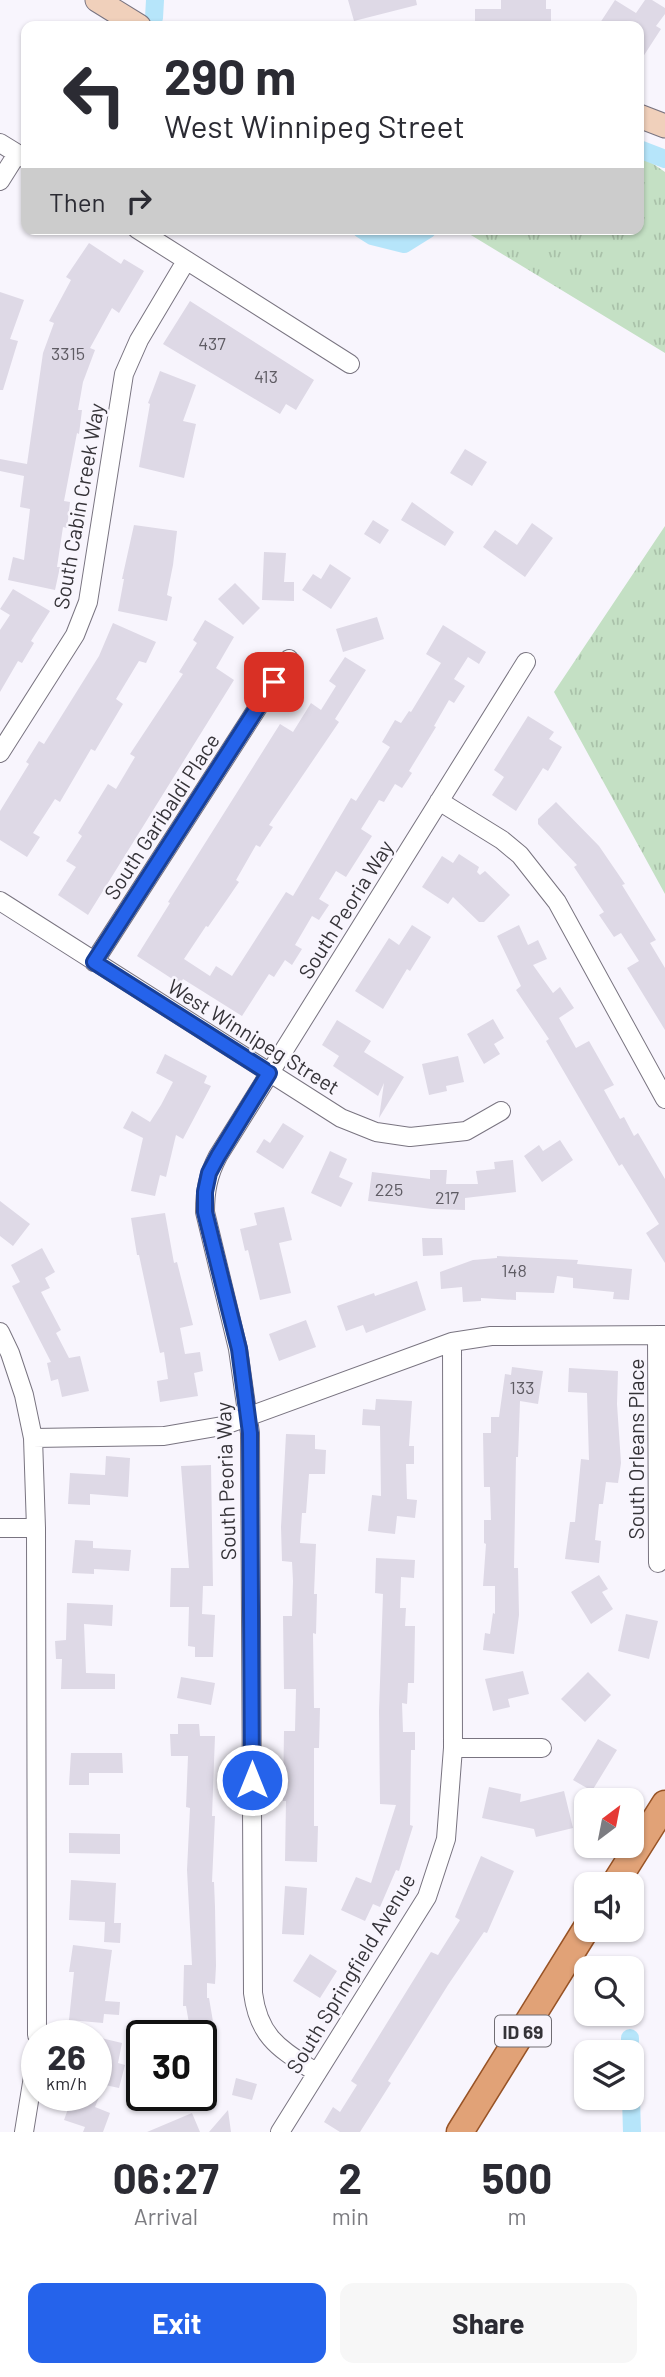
<!DOCTYPE html>
<html lang="en">
<head>
<meta charset="utf-8">
<style>
	body { margin:0; font-family:Barlow,sans-serif; background:#f7f7f7; color:#2b2b33; height:100vh; display:flex; flex-direction:column; font-size:26px; white-space:nowrap }
	* { box-sizing:border-box; margin:0 }
	p { font-size:23px; color:#7c7c81 }
	.icon { flex:none; width:38px; height:38px; fill:none; stroke:currentColor; stroke-width:2; stroke-linecap:round; stroke-linejoin:round }
	.map { position:relative; height:2132px; overflow:hidden }
	.drawer { display:flex; flex-direction:column; background:#fff; flex:1 }
	.drawer>* { flex:none }
	.top-card { position:absolute; left:21px; top:21px; width:623px; height:214px; border-radius:14px; box-shadow:0 2px 5px #0004; background:#fff; color:#2b2b33; overflow:hidden }
	.needle { width:46px; rotate:32deg }
	.controls { position:absolute; left:574px; top:1788px; display:grid; gap:14px }
	.controls a { display:grid; place-items:center; width:70px; height:70px; border-radius:14px; background:#fff; box-shadow:0 2px 5px #0004; font-size:35px }
	.speed { position:absolute; left:21px; top:2020px; display:flex; gap:14px; font-size:35px; font-weight:700; text-align:center }
	.speed>* { display:grid; place-content:center; width:91px; height:91px; border-radius:50%; background:#fff; box-shadow:0 2px 5px #0004; line-height:1 }
	.speed small { font-size:18px; font-weight:400 }
	.speed .limit { border:4px solid #111; border-radius:10px; background:#fff; color:#111 }
	.pin { position:absolute; display:grid; place-items:center; width:60px; height:60px; color:#fff; margin:-30px; border-radius:14px; box-shadow:0 4px 10px #0006 }
	.me { position:absolute; width:77px; margin:-38px; rotate:0deg; stroke-linejoin:round; filter:drop-shadow(0 0 5px #0008) }
	.turn { display:flex; align-items:center; gap:24px; height:147px; padding:0 28px; font-size:32px }
	.turn .icon { width:91px; height:91px; stroke-width:2.5 }
	.turn b { display:block; font-size:49px; line-height:60px }
	.then { display:flex; align-items:center; height:66px; padding:0 28px; background:#0003; gap:14px; font-size:26px }
	.eta { display:flex; justify-content:space-evenly; align-items:center; height:119px; text-align:center }
	.eta b { font-size:42px; font-weight:700; line-height:49px }
	.cta { display:flex; gap:14px; margin-top:auto; padding:14px 28px }
	.cta a { flex:1; height:80px; border-radius:14px; background:#2563eb; color:#fff; font-size:28px; font-weight:700; line-height:80px; text-align:center }
	.cta a+a { background:#f7f7f7; color:#2b2b33 }
	.map>svg:first-child { display:block }
</style>
</head>
<body>
<div class="map">
<svg width="665" height="2132" viewBox="0 0 665 2132">
	<defs>
		<pattern id="grass-tufts" width="24" height="20" patternUnits="userSpaceOnUse" patternTransform="scale(1.75)"><rect width="24" height="20" fill="#c4e0c4"/><path d="M3 7l-1-3M5 7V3M7 7l1-3M15 17l-1-3M17 17v-4M19 17l1-3" fill="none" stroke="#a9c1a9"/></pattern>
	</defs>
	<rect width="100%" height="100%" fill="#f8f5fd"/>
	<path fill="url(#grass-tufts)" d="M639 154 665 172V353L461 229H639Z
		M665 526V894L554 692Z"/>
	<g fill="none" stroke-linecap="round" stroke-linejoin="round">
		<path stroke="#b6e5fa" stroke-width="18" d="M154 18 155 0
			M639 149 665 159
			M361 229 372 236 404 244 428 229
			M630 2038V2053
			M631 2098 632 2132"/>
	</g>
	<path fill="#ded9e6" d="M348 0H416L417 5 354 21Z
		M501 0H546V9H551V26H475V9H501Z
		M615 0 636 13 645 0H652L665 8V14L656 26 661 29 639 63V26H598Z
		M89 243 121 264 124 259 144 271 119 313 112 308 90 348 95 350 83 382 78 410H82L79 434 77 433 64 501 70 502 67 528 63 527 57 567H60L55 590 8 580 13 557 24 560 30 509 20 507 24 476 0 471V459L27 464 43 353 54 323 49 321 71 280 66 277Z
		M0 292 24 300 10 339 18 341 3 390H0Z
		M190 301 314 380 296 410 286 404 280 414 163 344Z
		M160 371 196 385 183 421 196 424 184 478 139 467 150 404 148 403Z
		M465 449 487 462 472 486 450 473Z
		M412 502 454 532 445 546 401 520Z
		M373 520 389 530 380 544 364 534Z
		M532 523 553 538 525 577 483 547 495 530 517 545Z
		M134 525 177 531 173 565 167 595 172 597 167 621 118 611 124 579H122Z
		M264 552 286 553 284 582H294V601L262 600Z
		M330 564 351 578 331 609 302 590 313 574 321 579Z
		M235 583 260 608 243 625 218 599Z
		M13 589 50 611 31 641 34 643 22 663 18 661 0 692V630L10 615 0 609Z
		M377 617 384 639 343 652 336 629Z
		M205 620 234 637 216 668 234 680 88 915 58 895 76 867 66 861 82 836 78 833 108 784 116 789 135 757 130 754 183 674 179 672 197 643 193 640Z
		M113 623 156 642 146 663 139 661 116 699 123 704 95 751 91 749 60 802 55 799 33 833 40 837 27 857 0 840V811L29 764 26 762 39 741 44 744 99 656Z
		M443 625 486 652 479 664 468 657 454 679 465 686 454 703 449 700 434 726 436 727 409 771 412 773 402 788 395 784 384 802 379 800 361 829 372 836 346 877 336 871 319 899 329 905 319 920 312 916 295 945 302 949 292 965 285 960 274 977 269 974 242 1016 183 979 180 984 137 956 170 903 168 902 280 724 293 732 311 703 321 710 336 686 329 681 345 657 366 670 335 719 339 722 269 825 273 827 260 847 256 845 236 880 239 882 226 901 208 927 206 926 184 959 210 976 216 966 232 976 286 892 293 896 351 798 356 801 390 747 382 742 395 720 401 723 409 711 411 712 441 663 426 654Z
		M528 716 554 732 549 739 562 747 548 771 543 768 516 811 492 795 504 777 494 770Z
		M556 802 599 846 625 884 622 885 656 940 650 943 665 968V1030L627 968 639 961 621 933 614 937 599 915 604 912 574 867 577 865 538 824V819Z
		M459 854 479 867 477 872 480 875 485 871 510 895 484 922H479L453 897 448 904 422 887 442 856 453 863Z
		M412 925 431 937 410 971 407 969 383 1009 355 991 389 938 399 945Z
		M519 925 528 945 538 940 547 959 533 965 553 993 560 987 574 1008 559 1018 576 1048 589 1041 614 1085 604 1090 620 1119 624 1117 634 1136 638 1133 665 1179V1263L646 1233 659 1224 622 1164 619 1166 546 1041 549 1039 516 990 521 986 497 936Z
		M493 1019 504 1038 494 1044 500 1054 484 1064 467 1034Z
		M337 1020 371 1041 364 1052 404 1077 379 1118 384 1083 378 1096 333 1066 339 1056 322 1045Z
		M165 1054 207 1076 204 1083 211 1086 183 1139 176 1135 166 1177 160 1175 155 1196 131 1191 143 1138 123 1128 132 1111 150 1122 161 1105 173 1082 156 1073Z
		M458 1056 464 1082 446 1086 447 1091 429 1095 422 1064Z
		M283 1123 304 1136 283 1169 256 1152 264 1139 270 1143Z
		M560 1140 573 1160 542 1182 524 1156 539 1145 543 1151Z
		M330 1151 347 1159 339 1177 353 1183 341 1207 311 1193Z
		M513 1160 516 1192 465 1198V1210L432 1209 368 1201 372 1172 430 1179V1170H447L446 1184H478L476 1171 495 1169 494 1162Z
		M0 1201 30 1224 13 1246 0 1236Z
		M284 1207 292 1240 279 1243 291 1293 260 1300 248 1250 245 1251 240 1229 257 1225 254 1213Z
		M165 1213 174 1263 177 1262 193 1325 180 1328 185 1354 200 1352 203 1371 194 1373 198 1396 160 1402 157 1381 168 1379 164 1352 160 1353 139 1255H137L131 1218Z
		M422 1238H442L443 1255 423 1256Z
		M42 1248 55 1272 45 1278 50 1288 41 1292 61 1330 56 1333 69 1358 80 1356 89 1391 62 1397 58 1379 51 1381 47 1363 51 1362 12 1286 20 1282 11 1265Z
		M497 1256 578 1260 577 1264 632 1269 629 1300 613 1299 614 1292 573 1288V1278L557 1276 554 1293 516 1292V1300L481 1298V1301L463 1302 462 1287 441 1289 440 1272 473 1260 497 1258Z
		M417 1281 426 1310 366 1333 363 1325 346 1331 337 1306 374 1293 375 1296Z
		M306 1320 316 1347 279 1361 269 1334Z
		M512 1367 543 1371 538 1404 520 1401 518 1457H516L514 1568H518L519 1615 514 1654 483 1650 485 1633 490 1634 493 1613 495 1614V1586H483L486 1544 484 1543V1520H491L490 1487H484L483 1433H491V1417H499L505 1374 511 1375Z
		M569 1368 618 1371 617 1404 621 1463 618 1483 606 1482 603 1504H599L595 1540 601 1541 599 1563 565 1559 570 1522H575L581 1459 589 1460 587 1393 568 1392Z
		M376 1399 412 1401 409 1446H414V1464H406L407 1499 417 1500 415 1518 397 1516 395 1534 368 1531 372 1495 381 1496 380 1426 362 1425 363 1409 375 1410Z
		M286 1434 315 1435V1449L326 1450 325 1474H309L306 1513H302L300 1543 316 1544 314 1594H317L316 1634 313 1633 314 1708H320L319 1748H314V1826H318L317 1862 285 1861 286 1801H283L284 1731H295L296 1689H284L283 1616H292L293 1581 292 1562 282 1561 281 1527Z
		M106 1456 130 1458 128 1497 90 1494V1505L68 1504 70 1473 105 1475Z
		M211 1465 213 1586H203L202 1614 215 1615 213 1657H195V1647L188 1646 189 1607H170L171 1568H189L181 1466Z
		M75 1540 93 1541V1548L131 1550 129 1571 94 1569V1574L72 1573Z
		M376 1558 415 1560 414 1578 401 1577 400 1608H406L405 1626H415L414 1683H408L407 1704 402 1703 403 1732H415V1750H411L410 1825 413 1826 399 1871 396 1870 380 1907 373 1904 365 1921 341 1910 356 1877 371 1883 396 1805 380 1804 379 1711 383 1594 375 1593Z
		M599 1575 608 1589 602 1592 613 1609 591 1624 571 1592Z
		M67 1603 113 1605 112 1626 84 1624 86 1673 115 1674V1689H61L62 1659H56L55 1641 66 1640Z
		M626 1614 658 1621 649 1659 618 1651Z
		M523 1671 529 1694 508 1699 510 1707 493 1711 485 1679Z
		M588 1672 611 1695 585 1722 561 1699Z
		M181 1677 215 1683 211 1705 177 1698Z
		M178 1724H199L200 1736H215L212 1816H215L212 1882H214L215 1907 216 1966 215 1984 207 1983V1998H209L217 2045 201 2047V2035H191L186 2006H183L184 1965H192L187 1870 190 1808 186 1807 188 1756H171L170 1734H178Z
		M598 1739 617 1750 592 1791 573 1780Z
		M71 1753H122L123 1773H89V1785H69Z
		M489 1787 521 1794 520 1802 564 1791 573 1828 536 1837 534 1829 482 1818Z
		M69 1833 120 1834V1854L69 1853Z
		M481 1856 514 1871 487 1933 484 1932 448 1985 388 2081 391 2083 360 2132H340L324 2122 333 2107 340 2112 357 2085 351 2081 421 1968 431 1952 438 1955 460 1920 455 1917Z
		M71 1880 116 1883 114 1923H121L120 1943 104 1942 105 1922 69 1920Z
		M285 1886 307 1888 304 1935 282 1934Z
		M73 1945 112 1950 105 2001 120 2002 119 2015 104 2014 103 2023 69 2020 74 1972H69Z
		M310 1954 337 1971 320 1998 293 1981Z
		M101 2038 122 2043 118 2063 125 2065 119 2088 96 2083V2058Z
		M236 2078 257 2084 252 2100 232 2095Z
		M73 2095H100L95 2107 110 2113 103 2132H83L85 2127 64 2120Z
		M228 2110 231 2132H209Z
		M192 2113 200 2132H147Z"/>
	<g fill="none" stroke-linecap="round" stroke-linejoin="round">
		<defs>
			<path id="minor" d="M0 143 26 159
				M0 181 17 154
				M137 229 350 364
				M0 753 75 635 88 602 124 374 139 340 186 261
				M439 801 502 840 520 855 557 902 665 1099
				M0 901 341 1118 376 1132 410 1137 466 1131 501 1111
				M94 962 289 659
				M0 1332 10 1353 24 1395 33 1438 36 1528 37 2035
				M657 1335 658 1563
				M33 1438 164 1436 222 1426 452 1342 491 1336 665 1335
				M0 1528H36
				M453 1748H542
				M317 2073C281 2049 259 2039 253 1993L250 1433 238 1349 205 1212C205 1191 208 1175 218 1156L526 662
				M24 2132 37 2052
				M280 2132 427 1897 446 1839 453 1748 452 1342"/>
			<path id="secondary" d="M97 0 139 26
				M639 116 665 126"/>
			<path id="primary" d="M614 1885 665 1804
				M460 2132 586 1929"/>
		</defs>
		<use href="#minor" stroke="#797480" stroke-width="20"/>
		<use href="#secondary" stroke="#797480" stroke-width="25"/>
		<use href="#primary" stroke="#985326" stroke-width="29"/>
		<use href="#minor" stroke="#fff" stroke-width="18"/>
		<use href="#secondary" stroke="#f0d0bb" stroke-width="23"/>
		<use href="#primary" stroke="#e1a277" stroke-width="26"/>
	</g>
	<g fill="none" stroke-linecap="round" stroke-linejoin="round">
		<defs>
			<path id="route" d="M252 1780 250 1433 239 1349 205 1212V1192L209 1173 218 1156 269 1073 94 962 274 682"/>
		</defs>
		<use href="#route" stroke="#184099" stroke-width="18"/>
		<use href="#route" stroke="#2563eb" stroke-width="12"/>
	</g>
	<g text-anchor="middle" dominant-baseline="central" stroke-width="5" stroke-linejoin="round" paint-order="stroke">
		<g font-size="18" fill="#5f5c64">
			<text x="212" y="343">437</text>
			<text x="68" y="353">3315</text>
			<text x="266" y="376">413</text>
			<text x="389" y="1189">225</text>
			<text x="447" y="1197">217</text>
			<text x="514" y="1270">148</text>
			<text x="522" y="1387">133</text>
		</g>
		<rect fill="#f8f5fd" stroke="#706d73" stroke-width="2" x="495" y="2015.5" width="56" height="31" rx="5"/>
		<g font-size="19" font-weight="bold" fill="#353338">
			<text x="523" y="2031">ID 69</text>
		</g>
		<g font-size="21" fill="#353338" stroke="#f8f5fd">
			<text transform="translate(78 506) rotate(-80)">South Cabin Creek Way</text>
			<text transform="translate(161 816) rotate(-57)">South Garibaldi Place</text>
			<text transform="translate(345 909) rotate(-58)">South Peoria Way</text>
			<text transform="translate(254 1036) rotate(32)">West Winnipeg Street</text>
			<text transform="translate(635 1449) rotate(-90)">South Orleans Place</text>
			<text transform="translate(225 1481) rotate(-92)">South Peoria Way</text>
			<text transform="translate(350 1973) rotate(-59)">South Springfield Avenue</text>
		</g>
	</g>
</svg>
<div class="controls">
<a><svg class="needle" viewBox="-14 -14 28 28"><path d="M0-13l5 13h-10z" fill="#e53935"/><path d="M0 13l5-13h-10z" fill="#7c7c81"/></svg></a>
<a><svg class="icon" aria-label="sound" viewBox="0 0 24 24"><path d="M4 9h4l5-4v14l-5-4H4zM17 9q2 3 0 6"/></svg></a>
<a><svg class="icon" aria-label="search" viewBox="0 0 24 24"><circle cx="10" cy="10" r="6"/><path d="M15 15l6 6"/></svg></a>
<a><svg class="icon" aria-label="layers" viewBox="0 0 24 24"><path d="M12 4l9 5-9 5-9-5zM3 14l9 5 9-5"/></svg></a>
</div>
<div class="speed"><div>26<small>km/h</small></div><div class="limit">30</div></div>
<div class="pin" style="left:274px;top:682px;background:#d93025"><svg class="icon" aria-label="arrive" viewBox="0 0 24 24"><path d="M6 21V4h12l-3 4 3 4H6"/></svg></div>
<svg class="me" style="left:252px;top:1780px" viewBox="-20 -20 40 40"><circle r="17" fill="#2563eb" stroke="#fff" stroke-width="3"/><path d="M0-11L8 9 0 5-8 9z" fill="#fff"/></svg>
<div class="top-card">
<div class="turn"><svg class="icon" aria-label="left" viewBox="0 0 24 24"><path d="M17 20v-9H6M10 6l-5 5 5 5"/></svg><div><b>290 m</b>West Winnipeg Street</div></div>
<div class="then">Then<svg class="icon" aria-label="right" viewBox="0 0 24 24"><path d="M7 20v-9h11M14 6l5 5-5 5"/></svg></div>
</div>
</div>
<section class="drawer">
<div class="eta">
<div><b>06:27</b><p>Arrival</p></div>
<div><b>2</b><p>min</p></div>
<div><b>500</b><p>m</p></div>
</div>
<div class="cta"><a>Exit</a><a>Share</a></div>
</section>
</body>
</html>
